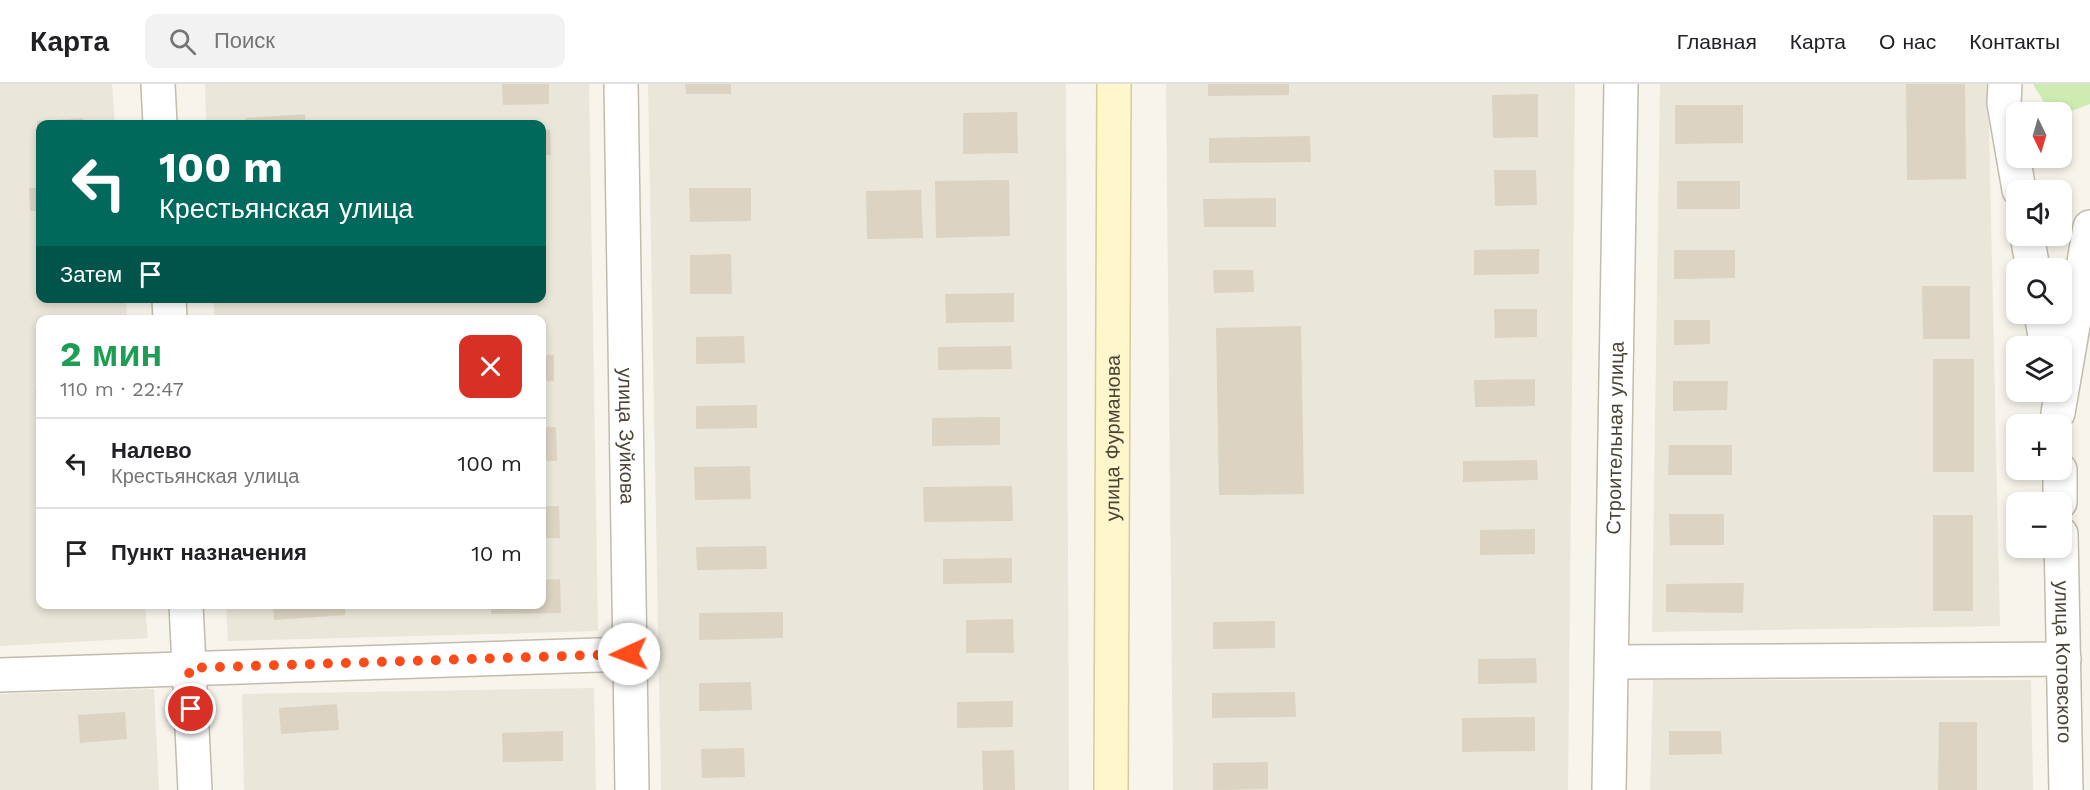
<!DOCTYPE html>
<html lang="ru">
<head>
<meta charset="utf-8">
<style>
	body { margin:0; font-family:"Work Sans",sans-serif; background:#f2f2f2; color:#202124; height:100vh; display:flex; flex-direction:column; font-size:22px; white-space:nowrap }
	* { box-sizing:border-box; margin:0 }
	p { font-size:20px; color:#757577 }
	.icon { flex:none; width:33px; height:33px; fill:none; stroke:currentColor; stroke-width:2; stroke-linecap:round; stroke-linejoin:round }
	.map { position:relative; flex:1; overflow:hidden }
	.details { position:absolute; left:36px; top:231px; width:510px; height:294px; display:flex; flex-direction:column; background:#fff; border-radius:12px; box-shadow:0 3px 9px #0003 }
	.details>* { flex:none }
	.guide { position:absolute; left:36px; top:36px; width:510px; height:183px; border-radius:12px; box-shadow:0 3px 9px #0003; background:#00695c; color:#fff; overflow:hidden }
	.needle { width:39px; rotate:175deg }
	.tools { position:absolute; left:2006px; top:18px; display:grid; gap:12px }
	.tools a { display:grid; place-items:center; width:66px; height:66px; border-radius:12px; background:#fff; box-shadow:0 3px 9px #0003; font-size:30px }
	.pin { position:absolute; display:grid; place-items:center; width:51px; height:51px; color:#fff; margin:-26px; border:3px solid #fff; border-radius:50%; box-shadow:0 2px 6px #0007 }
	.me { position:absolute; width:66px; margin:-33px; rotate:268deg; stroke-linejoin:round; filter:drop-shadow(0 0 4px #0008) }
	.turn { display:flex; align-items:center; gap:21px; height:126px; padding:0 24px; font-size:27px }
	.turn .icon { width:78px; height:78px; stroke-width:2.5 }
	.turn b { display:block; font-size:42px; line-height:51px }
	.then { display:flex; align-items:center; height:57px; padding:0 24px; background:#0003; gap:12px; font-size:22px }
	.round { display:grid; place-items:center; flex:none; width:63px; height:63px; border-radius:12px; background:#f2f2f2 }
	.summary { display:flex; align-items:center; justify-content:space-between; height:102px; padding:0 24px }
	h1 { font-size:36px; font-weight:700; line-height:45px; color:#1e9e55 }
	ul { padding:0; list-style:none }
	li { display:flex; align-items:center; gap:18px; height:90px; padding:0 24px; border-top:2px solid #e0e0e0 }
	li div { flex:1 }
	li b { display:block; font-size:22px }
	li em { font-style:normal }
	header { display:flex; align-items:center; gap:36px; box-sizing:border-box; height:84px; padding:0 30px; background:#fff; border-bottom:2px solid #e0e0e0 }
	header strong { font-size:28px }
	nav { display:flex; gap:33px; margin-inline-start:auto; font-size:21px }
	.search { width:420px; height:54px; background:#f2f2f2; display:flex; align-items:center; gap:15px; box-sizing:border-box; padding:0 21px; border-radius:12px; color:#757577; font-size:22px }
	.map>svg:first-child { display:block }
</style>
</head>
<body>
<header>
<strong>Карта</strong>
<div class="search"><svg class="icon" aria-label="search" viewBox="0 0 24 24"><circle cx="10" cy="10" r="6"/><path d="M15 15l6 6"/></svg>Поиск</div>
<nav><a>Главная</a><a>Карта</a><a>О нас</a><a>Контакты</a></nav>
</header>
<div class="map">
<svg width="2090" height="706" viewBox="0 0 2090 706">
	<rect width="100%" height="100%" fill="#f6f4eb"/>
	<path fill="#eae6d9" d="M0 0H112L115 40H40V214L126 215 127 235 40 236V520L145 521 148 554 0 562Z
		M205 0H589L598 547 228 557 226 521 542 520V236L214 235V215L542 214V40H206Z
		M648 0H1066L1069 706H661Z
		M1166 0H1575L1568 706H1173Z
		M1660 0H1988L2000 542 1652 548Z
		M1653 596H2031L2033 706H1650Z
		M594 604 596 706H244L242 610Z
		M154 605 159 706H0V610Z"/>
	<path fill="#ceecb2" d="M2033 0H2090V20L2061 31V28H2050Z"/>
	<path fill="#dcd3c2" d="M502 0H549V20L503 21Z
		M685 0H731V10H686Z
		M1208 0H1289V11L1208 12Z
		M1906 0H1965L1966 95 1907 96Z
		M1538 10V53L1493 54 1492 11Z
		M1675 21H1743V59L1675 60Z
		M1017 28 1018 69 963 70V29Z
		M305 30V40H246L245 34Z
		M83 34 84 40H40V57H38L37 37Z
		M542 46H550L551 71H542Z
		M1310 52 1311 78 1209 79V54Z
		M1494 86H1536L1537 121 1495 122Z
		M1009 96 1010 152 936 154 935 97Z
		M1677 97H1740V125H1677Z
		M29 104H40V127H30Z
		M689 104H751V137L690 138Z
		M921 106 923 154 867 155 866 107Z
		M1276 114V143H1204L1203 115Z
		M1539 165V190L1474 191V166Z
		M1674 166H1735V194L1674 195Z
		M731 170 732 210H690V171Z
		M1213 186H1253L1254 208 1214 209Z
		M1922 202H1970V255H1923Z
		M1014 209V238L946 239 945 210Z
		M1494 225H1537V253L1495 254Z
		M311 231V236H263V234Z
		M1674 236H1710V260L1674 261Z
		M1301 242 1304 410 1219 411 1216 244Z
		M744 252 745 279 696 280V253Z
		M1011 262 1012 285 938 286V263Z
		M542 271H554V297H542Z
		M1933 275H1974V388H1933Z
		M1535 295V322L1475 323 1474 296Z
		M1673 297H1728L1727 326 1673 327Z
		M35 306H40V339H37Z
		M757 321V344L696 345V322Z
		M1000 333V361L932 362V334Z
		M542 343H556L557 377H542Z
		M1669 361H1732V391H1668Z
		M1537 376 1538 396 1463 398V377Z
		M750 382 751 415 695 416 694 383Z
		M1012 402 1013 437 924 438 923 403Z
		M542 422H559L560 454H542Z
		M1669 430H1724V461H1670Z
		M1933 431H1973V527H1933Z
		M1535 445V470L1480 471V446Z
		M766 462 767 485 697 486 696 463Z
		M1012 474V499L943 500V475Z
		M560 495 561 529 491 530V520H542V496Z
		M1744 499 1743 529 1666 528V500Z
		M72 520H108V522L72 525Z
		M273 520H345V531L274 536Z
		M783 528V554L699 556V529Z
		M1013 535 1014 569H966V536Z
		M1275 537V564L1213 565V538Z
		M1536 574 1537 599 1478 600V575Z
		M751 598 752 626 699 627V599Z
		M1295 608 1296 633 1212 634V609Z
		M1013 617V643L957 644V618Z
		M337 620 339 646 281 650 279 624Z
		M125 628 127 655 80 659 78 631Z
		M1535 633V667L1462 668V634Z
		M1939 638H1977V706H1938Z
		M563 647V677L503 678 502 649Z
		M1669 647H1721L1722 670 1669 671Z
		M744 664 745 693 702 694 701 665Z
		M1014 666 1015 706H983L982 667Z
		M1268 678V705L1213 706V679Z"/>
	<g fill="none" stroke-linecap="round" stroke-linejoin="round">
		<defs>
			<g id="street">
				<path d="M158 0 160 40"/>
				<path id="s1" d="M621 0 632 706"/>
				<path d="M2005 0 2004 19 2019 106"/>
				<path d="M2027 152 2033 184"/>
				<path d="M169 214 170 236"/>
				<path d="M2041 230 2047 262"/>
				<path d="M2058 329 2090 143"/>
				<path d="M2060 386V418"/>
				<path id="s2" d="M2061 450 2066 706"/>
				<path d="M186 520 195 706"/>
				<path d="M1613 578 2064 575"/>
				<path d="M0 591 629 570"/>
				<path id="s3" d="M1609 706 1621 0"/>
			</g>
			<g id="secondary">
				<path id="s4" d="M1111 706 1114 0"/>
			</g>
		</defs>
		<use href="#street" stroke="#c3bcad" stroke-width="36"/>
		<use href="#secondary" stroke="#d8cb99" stroke-width="36"/>
		<use href="#street" stroke="#fff" stroke-width="33"/>
		<use href="#secondary" stroke="#fff6cc" stroke-width="33"/>
	</g>
	<g fill="none" stroke-linecap="round" stroke-linejoin="round">
		<path stroke="#ff4b19" stroke-width="10" stroke-dasharray="0 18" d="M191 625 189 584 629 570"/>
	</g>
	<g text-anchor="middle" dominant-baseline="central" stroke-width="5" stroke-linejoin="round" paint-order="stroke">
		<g font-size="20" fill="#4b4538" stroke="#fff">
			<text stroke="none"><textPath href="#s1" startOffset="352">улица Зуйкова</textPath></text>
			<text stroke="none"><textPath href="#s4" startOffset="352">улица Фурманова</textPath></text>
			<text stroke="none"><textPath href="#s3" startOffset="352">Строительная улица</textPath></text>
			<text stroke="none"><textPath href="#s2" startOffset="128">улица Котовского</textPath></text>
		</g>
	</g>
</svg>
<div class="tools">
<a><svg class="needle" viewBox="-14 -14 28 28"><path d="M0-13l5 13h-10z" fill="#e53935"/><path d="M0 13l5-13h-10z" fill="#757577"/></svg></a>
<a><svg class="icon" aria-label="sound" viewBox="0 0 24 24"><path d="M4 9h4l5-4v14l-5-4H4zM17 9q2 3 0 6"/></svg></a>
<a><svg class="icon" aria-label="search" viewBox="0 0 24 24"><circle cx="10" cy="10" r="6"/><path d="M15 15l6 6"/></svg></a>
<a><svg class="icon" aria-label="layers" viewBox="0 0 24 24"><path d="M12 4l9 5-9 5-9-5zM3 14l9 5 9-5"/></svg></a>
<a>+</a>
<a>−</a>
</div>
<div class="pin" style="left:191px;top:625px;background:#d93025"><svg class="icon" aria-label="arrive" viewBox="0 0 24 24"><path d="M6 21V4h12l-3 4 3 4H6"/></svg></div>
<svg class="me" style="left:629px;top:570px" viewBox="-20 -20 40 40"><circle r="19" fill="#fff"/><path d="M0-13L10 11 0 6-10 11z" fill="#ff4b19"/></svg>
<div class="guide">
<div class="turn"><svg class="icon" aria-label="left" viewBox="0 0 24 24"><path d="M17 20v-9H6M10 6l-5 5 5 5"/></svg><div><b>100 m</b>Крестьянская улица</div></div>
<div class="then">Затем<svg class="icon" aria-label="arrive" viewBox="0 0 24 24"><path d="M6 21V4h12l-3 4 3 4H6"/></svg></div>
</div>
<section class="details">
<div class="summary"><div><h1>2 мин</h1><p>110 m · 22:47</p></div><a class="round" style="background:#d93025;color:#fff"><svg class="icon" aria-label="close" viewBox="0 0 24 24"><path d="M6 6l12 12M18 6L6 18"/></svg></a></div>
<ul>
<li><svg class="icon" aria-label="left" viewBox="0 0 24 24"><path d="M17 20v-9H6M10 6l-5 5 5 5"/></svg><div><b>Налево</b><p>Крестьянская улица</p></div><em>100 m</em></li>
<li><svg class="icon" aria-label="arrive" viewBox="0 0 24 24"><path d="M6 21V4h12l-3 4 3 4H6"/></svg><div><b>Пункт назначения</b></div><em>10 m</em></li>
</ul>
</section>
</div>
</body>
</html>
